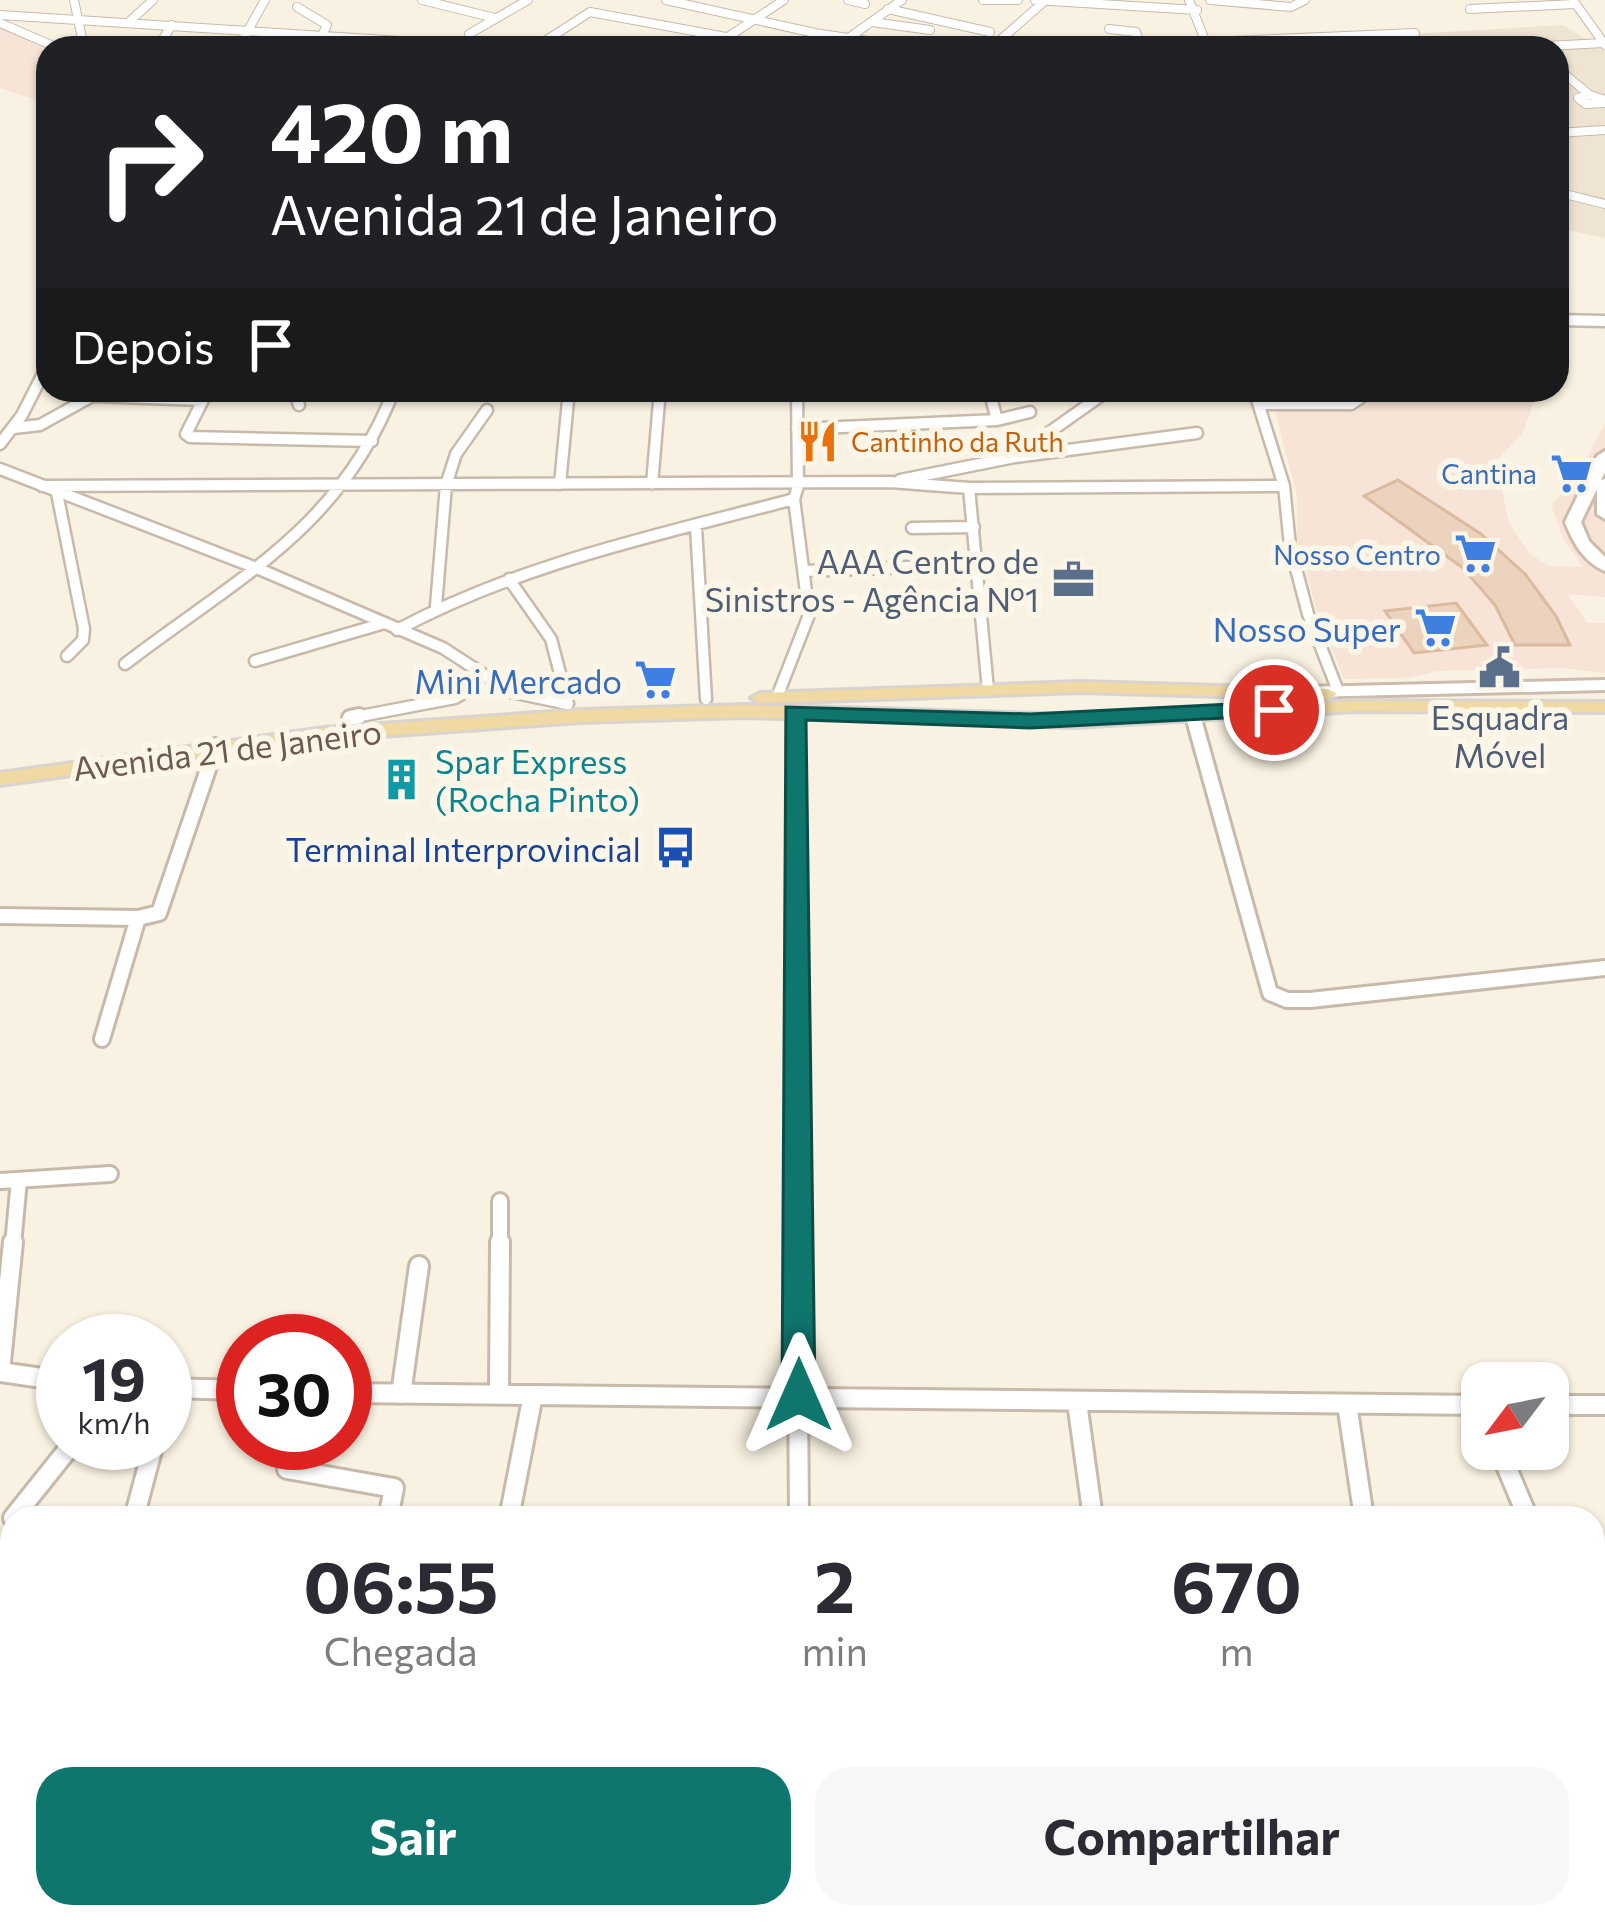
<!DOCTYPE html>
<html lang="pt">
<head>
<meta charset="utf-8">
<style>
	body { margin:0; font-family:Commissioner,sans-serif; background:#f7f7f7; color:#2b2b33; height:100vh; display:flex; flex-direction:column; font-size:45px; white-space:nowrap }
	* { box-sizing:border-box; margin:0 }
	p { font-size:39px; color:#7c7c81 }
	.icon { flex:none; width:66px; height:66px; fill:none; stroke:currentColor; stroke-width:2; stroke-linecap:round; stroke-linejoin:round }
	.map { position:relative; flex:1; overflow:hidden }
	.drawer { position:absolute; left:0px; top:1506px; width:1605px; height:423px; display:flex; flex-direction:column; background:#fff; border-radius:36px 36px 0 0; box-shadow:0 3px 9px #0004 }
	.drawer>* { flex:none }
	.guide { position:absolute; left:36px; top:36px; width:1533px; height:366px; border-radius:36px; box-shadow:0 3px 9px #0004; background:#202124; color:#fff; overflow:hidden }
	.needle { width:78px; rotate:238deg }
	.controls { position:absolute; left:1461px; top:1362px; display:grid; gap:24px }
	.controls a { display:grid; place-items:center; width:108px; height:108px; border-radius:24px; background:#fff; box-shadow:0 3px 9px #0004; font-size:60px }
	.speed { position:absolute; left:36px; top:1314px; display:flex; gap:24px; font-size:60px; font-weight:700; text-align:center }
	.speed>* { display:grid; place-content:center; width:156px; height:156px; border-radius:50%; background:#fff; box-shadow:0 3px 9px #0004; line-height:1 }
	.speed small { font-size:30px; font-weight:400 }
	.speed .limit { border:18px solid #d22; background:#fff; color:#111 }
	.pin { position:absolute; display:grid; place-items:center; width:102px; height:102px; color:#fff; margin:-51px; border:6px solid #fff; border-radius:50%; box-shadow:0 3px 12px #0007 }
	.me { position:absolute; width:132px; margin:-66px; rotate:0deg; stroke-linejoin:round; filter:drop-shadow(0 0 9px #0008) }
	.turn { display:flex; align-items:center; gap:42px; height:252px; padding:0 36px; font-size:54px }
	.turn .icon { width:156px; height:156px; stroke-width:2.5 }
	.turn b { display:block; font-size:84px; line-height:102px }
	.then { display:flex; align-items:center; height:114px; padding:0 36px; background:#0003; gap:24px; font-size:45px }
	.eta { display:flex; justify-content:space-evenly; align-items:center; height:204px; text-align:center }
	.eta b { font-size:72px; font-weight:700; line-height:84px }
	.cta { display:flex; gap:24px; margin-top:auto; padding:24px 36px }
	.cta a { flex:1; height:138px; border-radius:36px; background:#0f766e; color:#fff; font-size:48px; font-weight:700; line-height:138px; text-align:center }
	.cta a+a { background:#f7f7f7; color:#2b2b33 }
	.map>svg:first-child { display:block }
</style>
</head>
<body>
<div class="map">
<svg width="1605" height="1927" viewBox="0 0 1605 1927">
	<rect width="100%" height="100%" fill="#f9f2e2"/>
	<path fill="#efe4d2" d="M1563 25 1605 51V238L1557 228V48H1355L1345 38Z"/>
	<path fill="#f8e3d7" d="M0 26 59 48H48V104L0 88Z
		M1377 390 1537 392 1523 433 1496 461 1509 523 1529 553 1548 566 1583 567 1562 536 1551 505 1575 480 1605 424V597L1567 594 1588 623H1605V673L1562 668 1438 671 1409 678 1344 679 1317 611 1297 539V496L1274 408 1366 405Z"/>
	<path fill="#ebd3bd" stroke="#dbbba0" stroke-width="3" d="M1398 480 1481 534 1525 574 1556 616 1570 645H1515L1495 605 1463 568 1364 496Z
		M1456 603 1487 645 1414 653 1385 611Z"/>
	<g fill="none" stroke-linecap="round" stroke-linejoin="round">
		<defs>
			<path id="minor-far3" d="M74 0 84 48
				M422 0 495 18
				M666 0 815 33 914 48
				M848 0 865 4
				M983 0H1018
				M1035 0 1197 10
				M1189 0 1208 48
				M1210 0 1291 7 1305 0
				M1573 0 1605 45
				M297 7 327 25 316 48
				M888 9 990 32
				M1470 9 1575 4
				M0 15 510 48
				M130 21 153 0
				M872 22 930 30
				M0 23 58 48
				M1109 29 1136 32 1141 48
				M469 34 528 0
				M850 37 902 0
				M653 41 689 48
				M1207 42 1415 33
				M157 48 172 25
				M238 48 265 0
				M534 48 590 12 726 37
				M711 48 784 0
				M991 48 1046 0
				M1512 48 1603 43
				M1557 68 1590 95
				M1605 100 1590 95 1578 98 1586 104 1605 103
				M1557 133 1605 130
				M1557 192 1605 204"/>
			<path id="minor-far2" d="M1557 320 1605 321
				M294 390 299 405
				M989 390 997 420
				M1254 390 1284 486 1290 546 1308 614 1338 691
				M660 394 711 393
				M92 396 203 400 186 434 190 437 372 441
				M1259 404H1351L1372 390
				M14 428 40 425 96 394
				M797 429 997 420 1030 412
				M0 444 22 415 48 364
				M1020 453 1109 390
				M0 469 259 569 443 648 511 692 568 704 551 639 509 579
				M900 480 1015 457 1197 433
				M560 484 569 390
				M652 484 660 390
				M42 486 890 482 969 488 1284 486
				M969 488 988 690
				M57 493 84 629 83 640 67 656
				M696 527 706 699
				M912 528 974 527
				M804 571 909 567
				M436 606 446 485 456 454 487 410
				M397 630C522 563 659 535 794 499
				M255 661 381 624
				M125 664C237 578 340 529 394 390
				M777 697 809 615 794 499 798 486 797 390
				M794 712V719
				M1192 713 1194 719
				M350 718 455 698 476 686 479 672"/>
			<path id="minor-far1" d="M794 716 797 1245
				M1193 716 1270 993 1287 1000H1310L1605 968
				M350 718 359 716
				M0 916 138 918 159 913 216 746
				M102 1039 138 918
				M0 1181 110 1174
				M13 1245 19 1180
				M500 1245V1201"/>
			<path id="minor" d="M797 1242 799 1518
				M0 1372 13 1242
				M0 1372 63 1381
				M165 1388 243 1390
				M345 1393 1482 1405
				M401 1394 419 1266
				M499 1394 500 1242
				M1077 1402 1093 1518
				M1347 1404 1364 1518
				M1548 1405H1605
				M1499 1449 1528 1518
				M287 1469 394 1488 388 1518
				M13 1518 73 1443
				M134 1518 154 1443
				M509 1518 533 1395
				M1593 1594 1605 1595
				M1593 1719 1605 1721
				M1593 1912 1601 1927
				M103 1917 106 1927
				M801 1917V1927
				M1135 1917 1136 1927
				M244 1927 246 1917"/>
			<path id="secondary" d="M1605 451V472L1601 480 1605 479V519L1597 514V489L1581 522 1589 541 1605 557V571C1584 562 1573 543 1565 522L1597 456Z
				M1605 680V690L1306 697 1297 692 1306 687Z"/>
			<path id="primary" d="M1080 682 1328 689 1337 694 1328 699 1080 692 760 703 751 698 760 693Z
				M1356 701 1605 702V712L1356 711 1074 727 744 717 581 722 324 740 0 785V773L324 728 581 710 744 705 1074 715Z"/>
		</defs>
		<use href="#minor-far3" stroke="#c8baab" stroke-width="10"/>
		<use href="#minor-far2" stroke="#c8baab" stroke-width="15"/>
		<use href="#minor-far1" stroke="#c8baab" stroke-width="20"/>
		<use href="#minor" stroke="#c8baab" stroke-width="24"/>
		<use href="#secondary" stroke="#cdbcab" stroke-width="6"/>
		<use href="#primary" stroke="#d9d4d0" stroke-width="6"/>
		<use href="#minor-far3" stroke="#fff" stroke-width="8"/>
		<use href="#minor-far2" stroke="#fff" stroke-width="10"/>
		<use href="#minor-far1" stroke="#fff" stroke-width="14"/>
		<use href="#minor" stroke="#fff" stroke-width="18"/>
		<use href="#secondary" fill="#fff" fill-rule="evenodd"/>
		<use href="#primary" fill="#f0d9a2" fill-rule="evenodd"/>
	</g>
	<path fill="#0f766e" stroke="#0a4d48" stroke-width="3" d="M1274 702 1283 704V715L1030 728 806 720 815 1395 810 1405 799 1409 787 1405 782 1395 786 707 1030 714Z"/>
	<defs>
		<symbol id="restaurant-bare" viewBox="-9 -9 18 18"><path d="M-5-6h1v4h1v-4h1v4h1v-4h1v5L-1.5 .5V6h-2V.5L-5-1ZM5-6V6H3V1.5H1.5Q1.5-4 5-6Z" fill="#e8710a" stroke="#fcf6e8" stroke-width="2.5" paint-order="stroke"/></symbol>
		<symbol id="supermarket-bare" viewBox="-9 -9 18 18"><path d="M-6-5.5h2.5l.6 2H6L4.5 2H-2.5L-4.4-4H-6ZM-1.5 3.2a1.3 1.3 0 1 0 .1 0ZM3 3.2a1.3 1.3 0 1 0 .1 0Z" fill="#3f7fe0" stroke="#fcf6e8" stroke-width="2.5" paint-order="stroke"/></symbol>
		<symbol id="office-bare" viewBox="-9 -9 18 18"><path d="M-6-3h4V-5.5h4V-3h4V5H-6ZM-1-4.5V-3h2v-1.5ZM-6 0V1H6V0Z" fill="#5c6f8a" stroke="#fcf6e8" stroke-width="2.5" paint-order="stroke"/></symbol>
		<symbol id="civic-bare" viewBox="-9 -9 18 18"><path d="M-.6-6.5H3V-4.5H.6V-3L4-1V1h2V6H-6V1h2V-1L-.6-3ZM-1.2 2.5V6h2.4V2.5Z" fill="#5c6f8a" stroke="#fcf6e8" stroke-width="2.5" paint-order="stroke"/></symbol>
		<symbol id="building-bare" viewBox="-9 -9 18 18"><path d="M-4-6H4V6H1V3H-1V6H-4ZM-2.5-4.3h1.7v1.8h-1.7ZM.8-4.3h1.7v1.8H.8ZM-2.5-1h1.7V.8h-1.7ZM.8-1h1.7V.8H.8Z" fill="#0f9aa8" stroke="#fcf6e8" stroke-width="2.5" paint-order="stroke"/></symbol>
		<symbol id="bus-bare" viewBox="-9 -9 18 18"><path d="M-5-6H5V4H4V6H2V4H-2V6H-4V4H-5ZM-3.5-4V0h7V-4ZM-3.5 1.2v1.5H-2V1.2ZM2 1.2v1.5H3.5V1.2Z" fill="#1a4fb4" stroke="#fcf6e8" stroke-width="2.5" paint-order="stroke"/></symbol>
	</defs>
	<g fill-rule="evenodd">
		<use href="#restaurant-bare" x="788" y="412" width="59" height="59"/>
		<use href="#supermarket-bare" x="1542" y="444" width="59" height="59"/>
		<use href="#supermarket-bare" x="1446" y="524" width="59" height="59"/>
		<use href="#office-bare" x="1044" y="550" width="59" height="59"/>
		<use href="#supermarket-bare" x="1406" y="598" width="59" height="59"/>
		<use href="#civic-bare" x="1470" y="638" width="59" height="59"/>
		<use href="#supermarket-bare" x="626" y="650" width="59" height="59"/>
		<use href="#building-bare" x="372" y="750" width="59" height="59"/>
		<use href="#bus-bare" x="646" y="818" width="59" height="59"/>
	</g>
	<g text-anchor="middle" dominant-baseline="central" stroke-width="12" stroke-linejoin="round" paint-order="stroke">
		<g font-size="27" fill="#c56008" stroke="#fcf6e8" text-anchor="start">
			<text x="851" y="441">Cantinho da Ruth</text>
		</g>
		<g font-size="27" fill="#366cbe" stroke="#fcf6e8" text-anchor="end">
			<text x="1537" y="473">Cantina</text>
			<text x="1441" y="554">Nosso Centro</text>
		</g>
		<g font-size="33" fill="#4e5e75" stroke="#fcf6e8" text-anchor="end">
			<text x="1039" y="560">AAA Centro de<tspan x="1039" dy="38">Sinistros - Agência Nº1</tspan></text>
			<text x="1500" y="716" text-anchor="middle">Esquadra<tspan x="1500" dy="38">Móvel</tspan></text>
		</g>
		<g font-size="33" fill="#366cbe" stroke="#fcf6e8" text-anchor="end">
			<text x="1401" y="628">Nosso Super</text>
			<text x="622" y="680">Mini Mercado</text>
		</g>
		<g font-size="33" fill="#6d5a4c" stroke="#fcf6e8">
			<text transform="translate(227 749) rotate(-7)">Avenida 21 de Janeiro</text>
		</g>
		<g font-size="33" fill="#0d838f" stroke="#fcf6e8" text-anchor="start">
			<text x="435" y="760">Spar Express<tspan x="435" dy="38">(Rocha Pinto)</tspan></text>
		</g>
		<g font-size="33" fill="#164399" stroke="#fcf6e8" text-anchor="end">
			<text x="641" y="848">Terminal Interprovincial</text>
		</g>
	</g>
</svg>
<div class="controls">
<a><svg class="needle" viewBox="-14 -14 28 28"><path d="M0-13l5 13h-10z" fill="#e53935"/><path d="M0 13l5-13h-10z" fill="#7c7c81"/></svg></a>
</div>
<div class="speed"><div>19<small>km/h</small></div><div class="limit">30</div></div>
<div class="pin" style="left:1274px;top:710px;background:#d93025"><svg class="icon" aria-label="arrive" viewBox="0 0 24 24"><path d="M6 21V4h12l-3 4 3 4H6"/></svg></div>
<svg class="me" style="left:799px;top:1395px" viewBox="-20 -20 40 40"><path d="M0-17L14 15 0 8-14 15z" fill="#0f766e" stroke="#fff" stroke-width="4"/></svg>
<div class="guide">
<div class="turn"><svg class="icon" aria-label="right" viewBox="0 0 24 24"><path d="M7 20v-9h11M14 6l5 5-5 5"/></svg><div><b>420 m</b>Avenida 21 de Janeiro</div></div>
<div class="then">Depois<svg class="icon" aria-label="arrive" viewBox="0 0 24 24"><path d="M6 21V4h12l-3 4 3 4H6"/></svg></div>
</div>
<section class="drawer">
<div class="eta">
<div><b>06:55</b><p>Chegada</p></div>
<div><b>2</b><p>min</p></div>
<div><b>670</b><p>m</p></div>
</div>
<div class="cta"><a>Sair</a><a>Compartilhar</a></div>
</section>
</div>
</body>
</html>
